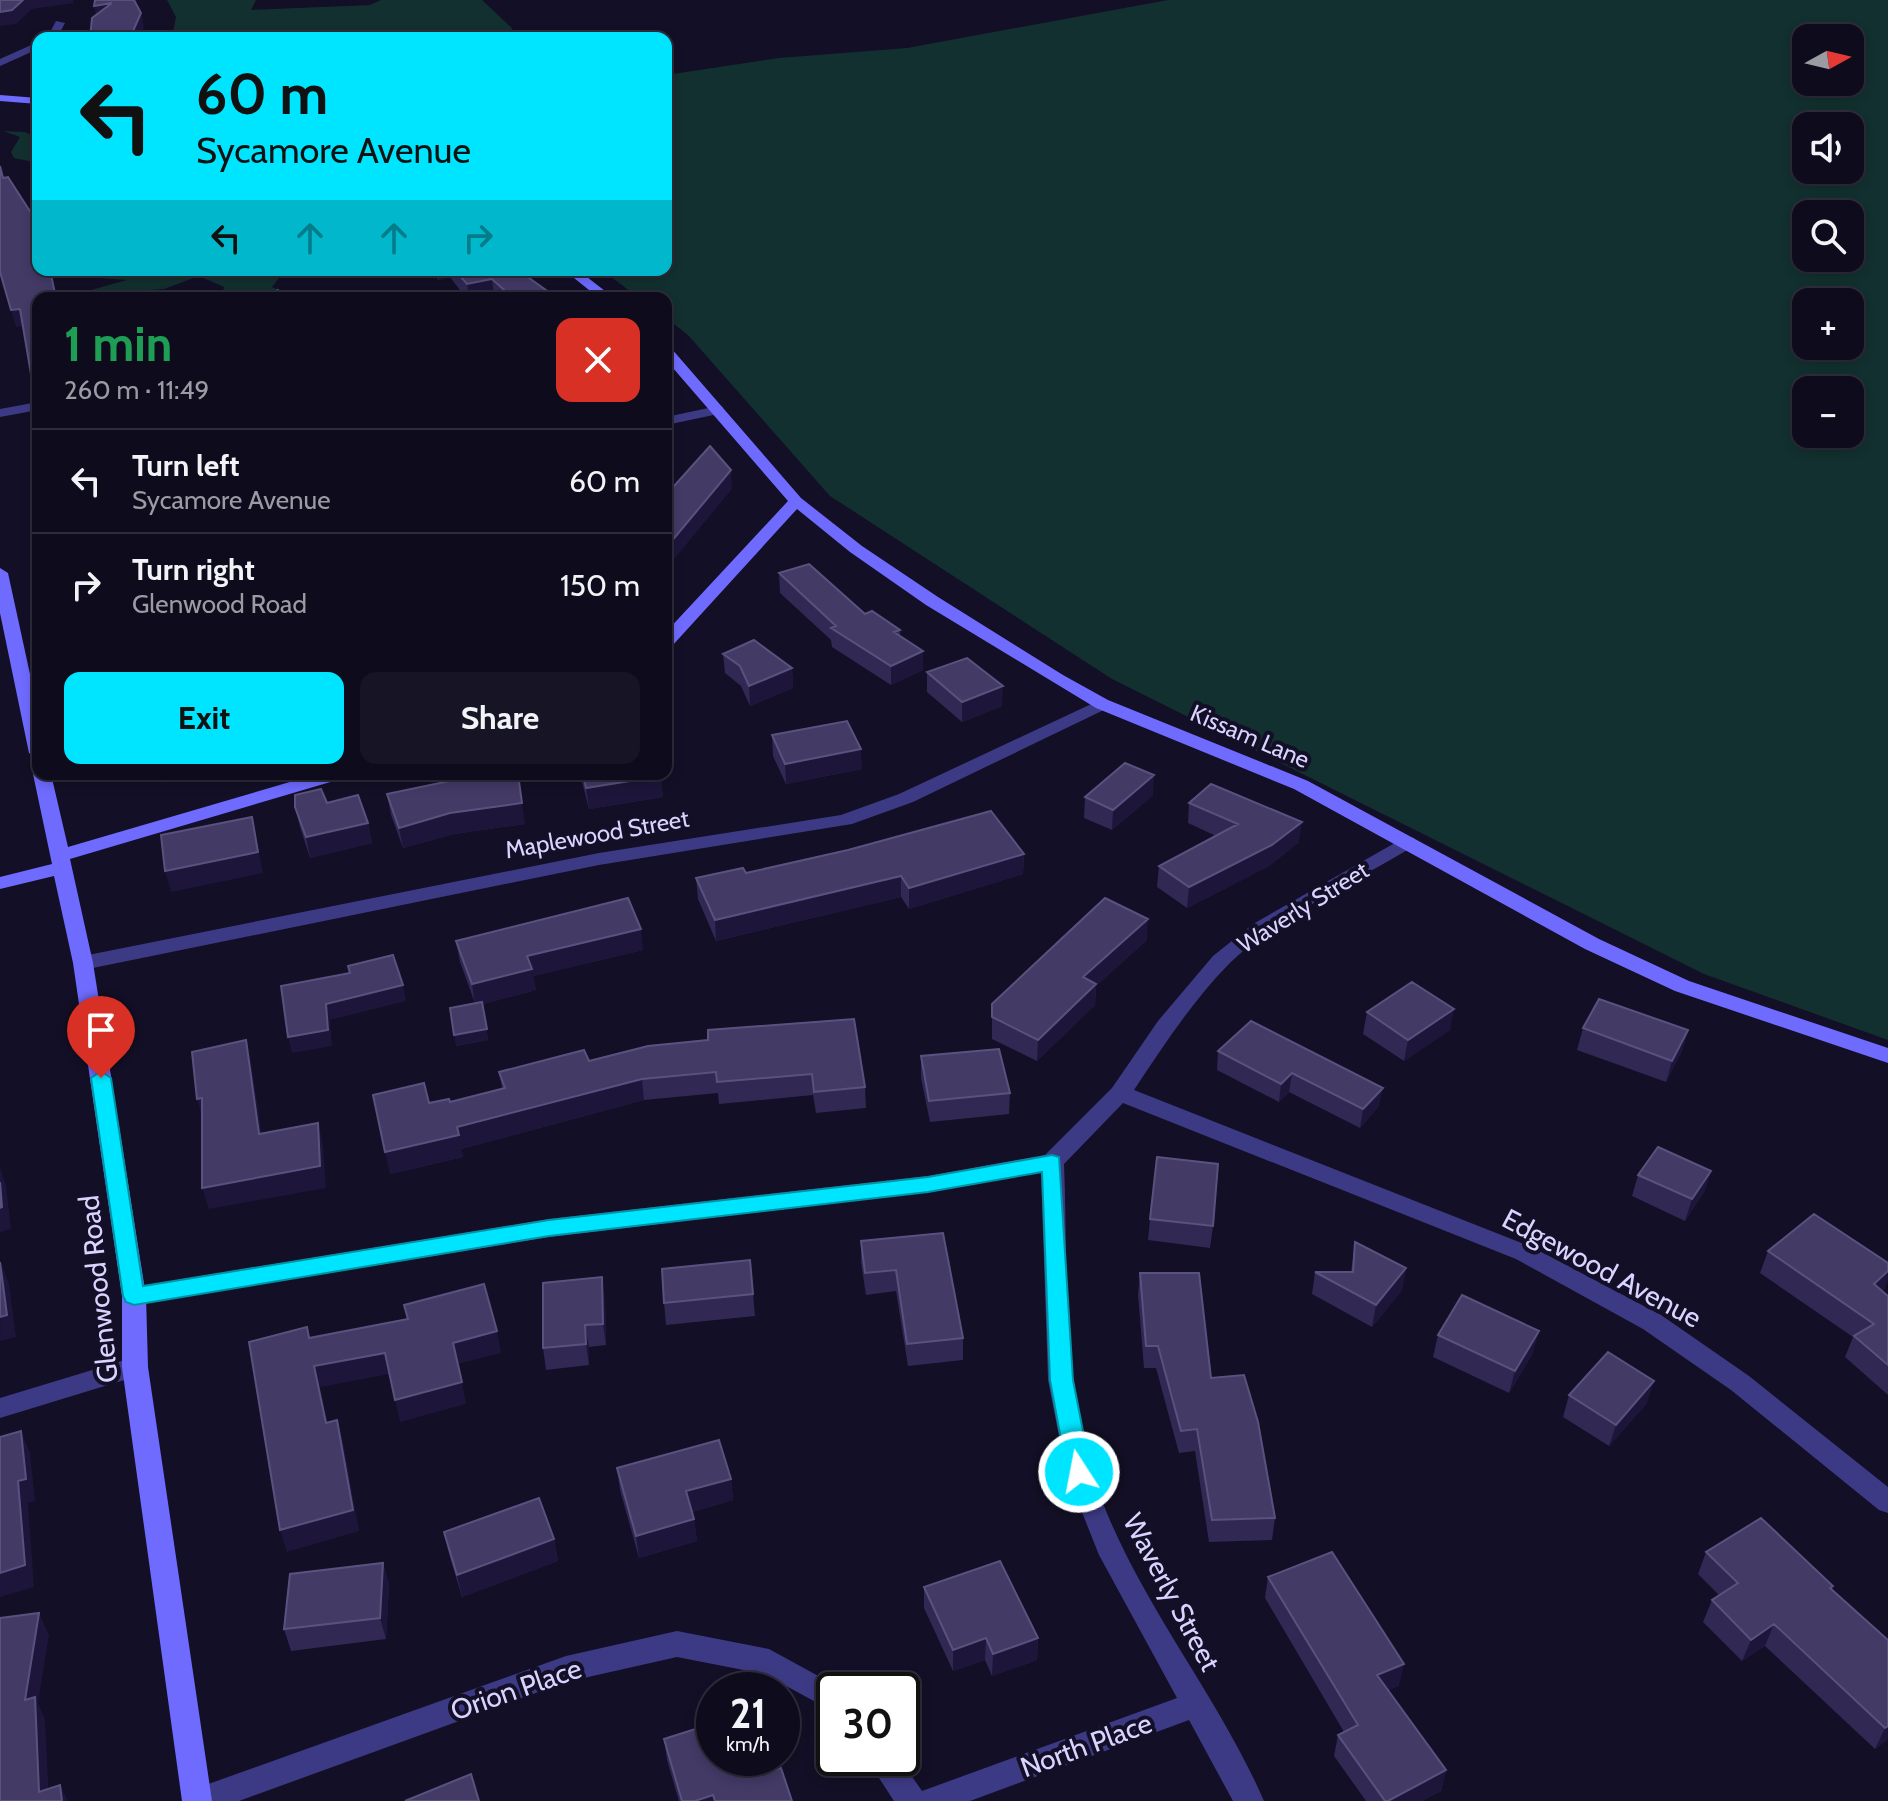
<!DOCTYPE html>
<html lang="en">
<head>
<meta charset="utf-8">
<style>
	body { margin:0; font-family:Cabin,sans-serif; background:#171425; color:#f1f3f6; height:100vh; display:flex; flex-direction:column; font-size:30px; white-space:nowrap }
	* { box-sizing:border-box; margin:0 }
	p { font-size:26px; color:#9b9ba3 }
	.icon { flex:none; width:44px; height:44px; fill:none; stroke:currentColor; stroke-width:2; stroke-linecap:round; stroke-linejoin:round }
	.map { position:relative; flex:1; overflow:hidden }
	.side { position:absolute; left:32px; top:292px; width:640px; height:488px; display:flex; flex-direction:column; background:#0e0b1c; border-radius:16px; box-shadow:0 4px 12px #0003,0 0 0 2px #2e2b3b }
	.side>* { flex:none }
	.top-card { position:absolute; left:32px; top:32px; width:640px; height:244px; border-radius:16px; box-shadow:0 4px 12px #0003,0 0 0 2px #2e2b3b; background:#00e5ff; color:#111; overflow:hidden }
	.needle { width:52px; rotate:82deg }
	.buttons { position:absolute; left:1792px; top:24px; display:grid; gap:16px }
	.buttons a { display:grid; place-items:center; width:72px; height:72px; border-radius:16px; background:#0e0b1c; box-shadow:0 4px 12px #0003,0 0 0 2px #2e2b3b; font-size:40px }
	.speed { position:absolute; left:696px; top:1672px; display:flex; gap:16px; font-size:40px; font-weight:700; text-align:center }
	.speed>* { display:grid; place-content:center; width:104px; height:104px; border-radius:50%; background:#0e0b1c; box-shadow:0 4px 12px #0003,0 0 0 2px #2e2b3b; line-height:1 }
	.speed small { font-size:20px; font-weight:400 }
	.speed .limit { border:4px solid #111; border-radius:12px; background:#fff; color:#111 }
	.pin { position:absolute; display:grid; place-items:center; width:68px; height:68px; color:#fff; margin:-82px -34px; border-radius:50% 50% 50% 0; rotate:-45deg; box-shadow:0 0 8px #0007 }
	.pin .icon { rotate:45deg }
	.me { position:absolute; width:88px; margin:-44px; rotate:349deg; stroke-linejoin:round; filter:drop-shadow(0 0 6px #0008) }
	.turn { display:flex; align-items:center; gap:28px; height:168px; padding:0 32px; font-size:36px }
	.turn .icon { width:104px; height:104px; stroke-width:2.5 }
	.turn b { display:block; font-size:56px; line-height:68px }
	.lanes { display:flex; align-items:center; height:76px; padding:0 32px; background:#0003; justify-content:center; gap:40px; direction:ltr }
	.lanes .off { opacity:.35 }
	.round { display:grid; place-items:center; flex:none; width:84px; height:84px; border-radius:16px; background:#171425 }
	.summary { display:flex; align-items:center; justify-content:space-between; height:136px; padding:0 32px }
	h1 { font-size:48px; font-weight:700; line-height:60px; color:#1e9e55 }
	.primary-button { display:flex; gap:16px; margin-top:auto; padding:16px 32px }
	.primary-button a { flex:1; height:92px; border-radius:16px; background:#00e5ff; color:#111; font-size:32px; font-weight:700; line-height:92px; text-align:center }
	.primary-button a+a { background:#171425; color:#f1f3f6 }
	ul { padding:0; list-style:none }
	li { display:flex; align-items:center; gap:24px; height:104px; padding:0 32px; border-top:2px solid #2e2b3b }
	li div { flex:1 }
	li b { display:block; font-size:30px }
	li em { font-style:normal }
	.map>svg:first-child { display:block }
</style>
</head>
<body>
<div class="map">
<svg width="1888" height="1801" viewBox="0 0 1888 1801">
	<rect width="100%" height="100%" fill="#130f26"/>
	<path fill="#12302f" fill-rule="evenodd" d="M167 0H256L251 10 370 5 381 0H482L513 29 489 38H172L176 17Z
		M1168 0H1888V1040L1704 974 1112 679 830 496 688 335 666 318V298H639L602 270H666V75L779 58 907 48ZM1850 38V82H1806V38ZM1850 126V170H1806V126ZM1806 214H1850V258H1806ZM1806 302H1850V346H1806ZM1806 390H1850V434H1806Z
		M3 131 25 132 38 138V163L14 158 11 152 20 137Z
		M87 270H285L272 287 296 298H222L224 287 199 276 164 289 96 294 91 290 127 280 72 276Z"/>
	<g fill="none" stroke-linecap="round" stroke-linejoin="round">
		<path fill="#3d3a85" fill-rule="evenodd" d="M56 21 65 23 57 38H47Z
			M38 42V49L0 66V59Z
			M38 402V410L0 417V409Z
			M718 406 723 407V413L666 425V417Z
			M1102 699 1111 704 1108 708 913 802 852 824 599 865 83 970 73 963 83 956 599 853 841 815 899 794Z
			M1407 836 1414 838 1417 842 1414 846C1358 880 1271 921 1227 966 1191 1003 1162 1048 1134 1090L1532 1247 1661 1315 1749 1376 1888 1487V1513L1879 1510 1731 1390 1643 1329 1516 1259 1123 1103 1064 1164C1068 1265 1062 1375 1092 1472 1129 1591 1215 1688 1264 1801H1233L1189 1720 970 1801H894L866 1758H899L922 1791 1177 1698 1099 1555 1066 1472 1048 1380 1041 1172 928 1192 549 1237 134 1305 125 1303 122 1296 125 1289 134 1287 549 1219 928 1176 1045 1155 1112 1088 1158 1021 1213 956 1253 924Z
			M135 1357 144 1360 148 1367 144 1374 0 1418V1398Z
			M677 1631 769 1649 844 1690H834V1712L764 1674 677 1657 566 1682 239 1801H185L189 1791 200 1787 566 1656Z"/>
		<path fill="#6f6bff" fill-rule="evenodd" d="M0 95 38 98V104L0 101Z
			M564 270H578L614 298H599Z
			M666 347 671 348 801 498 862 546 938 597 1063 675 1108 700 1308 781 1599 939 1689 981 1888 1048V1063L1675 991 1585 949 1294 789 1096 708 926 605 850 552 797 509 672 646 666 647V632L788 501 666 360Z
			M0 568 8 573 38 711V759L29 753 0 613Z
			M38 769V774H51L68 847 317 774H346L344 778 70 859 93 963 146 1296 148 1367 212 1801H182L122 1367V1296L73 963 54 876 0 889V877L52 864 33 774Z"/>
	</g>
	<path fill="#312854" d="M38 108V128L35 127 31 112Z
		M428 270H518L557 298H496L494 296 484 298H466L450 277 439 280Z
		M779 573 900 630V636L923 670 891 685 832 647 831 640 780 593Z
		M723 654 792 668 793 688 750 706 741 686 725 673Z
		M927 672 1002 706 962 722 927 692Z
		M772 735 862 769 786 784 773 756Z
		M580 774H660L663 797 589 809Z
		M387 794 525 824 454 834 403 848 391 815Z
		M1153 795 1112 830 1084 818 1085 797Z
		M327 803 368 823 372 843 310 858 300 827 295 807Z
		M1189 803 1299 842 1269 866 1187 908 1157 887 1159 866 1216 836 1188 823Z
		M1024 854 1023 874 909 909 901 897 716 941 698 899 696 878 746 873Z
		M1147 940 1096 986 1095 1005 1037 1061 992 1039V1004Z
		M456 941 643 950 533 976 536 990 483 1004 488 1040 456 1046 475 1003 460 962Z
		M1367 1012 1450 1030 1404 1061 1363 1034Z
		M1251 1021 1379 1106 1360 1128 1289 1092 1279 1102 1217 1070 1218 1051Z
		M1583 1028 1688 1030 1682 1051 1666 1082 1577 1050Z
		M708 1040 865 1087 866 1108 816 1113 813 1095 719 1104 718 1093 644 1100 461 1149 463 1157 390 1174 429 1103 450 1102 502 1088 499 1072 589 1061Z
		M921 1056 1010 1093 1009 1114 930 1122 921 1078Z
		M1711 1171 1704 1192 1685 1221 1632 1196 1638 1175Z
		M1150 1219 1213 1226 1210 1248 1148 1240Z
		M943 1233 963 1338V1360L908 1366 896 1291 866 1295 861 1263V1241Z
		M1355 1242 1406 1268 1402 1290 1372 1327 1312 1294 1315 1272H1351Z
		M1768 1251 1885 1288 1882 1291 1888 1296V1395L1845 1357 1853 1337 1760 1273Z
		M750 1260 755 1316 666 1325 664 1303Z
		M1140 1273 1211 1378 1275 1518 1272 1540 1209 1542 1195 1451 1179 1453 1156 1368H1144L1138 1295Z
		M605 1299 606 1345 589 1347V1365L546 1370 543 1348Z
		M1438 1335 1533 1353 1509 1393 1433 1357Z
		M1569 1395 1647 1403 1609 1446 1563 1417Z
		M617 1468 731 1479 733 1500 692 1512 694 1519 697 1541 639 1558 620 1490Z
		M444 1532 554 1539 558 1561 462 1597 449 1554Z
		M1706 1552 1833 1586 1832 1590 1888 1640V1739L1875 1749 1765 1646 1742 1661 1703 1622 1712 1600 1719 1595 1698 1574Z
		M383 1563 389 1585 386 1639 291 1651 284 1629Z
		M1268 1577 1399 1686 1388 1690 1446 1770 1441 1791 1422 1801H1366L1334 1756 1338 1735 1344 1732 1265 1598Z
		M924 1587 1038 1638 1037 1660 992 1676 985 1660 953 1671 924 1608Z
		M664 1739 771 1771 792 1801H679L667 1760Z"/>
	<path fill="#1d163a" d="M23 0H73L74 3 32 9 16 24 0 26V12Z
		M112 3 97 19 94 6Z
		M141 13 144 27 139 38H124Z
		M438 270H449L450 277 439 280Z
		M492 279 494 296 484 298H469L467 284Z
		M20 309 24 326 16 327 11 310Z
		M38 373V391L36 392 31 374Z
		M731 470 732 489 666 569V548Z
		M923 651V670L891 685V666Z
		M792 668 793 688 750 706 749 686Z
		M1003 686 1002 706 962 722V702Z
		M861 749 862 769 786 784 785 764Z
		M159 774H201L161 783Z
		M1154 775 1153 795 1112 830 1113 810Z
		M661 776 663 797 589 809 586 788Z
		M522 803 525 824 454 834 403 848 399 828 450 813Z
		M252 817 263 873 171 892 165 871Z
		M1302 822 1299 842 1269 866 1187 908 1189 887Z
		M368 823 372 843 310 858 306 837Z
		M1024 854 1023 874 909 909V888Z
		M901 876V897L716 941 715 920Z
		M1148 919 1147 940 1096 986 1095 1005 1037 1061 1038 1040 1083 977Z
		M641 929 643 950 533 976 536 990 483 1004 488 1040 456 1046 454 1035 475 1005 472 984 527 956Z
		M403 985 406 1001 330 1020 332 1046 292 1053 288 1037 326 1004Z
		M1454 1009 1450 1030 1404 1061 1408 1040Z
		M1688 1030 1682 1051 1666 1082 1672 1061Z
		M246 1040 251 1062 265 1156 259 1134Z
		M1292 1073 1289 1092 1279 1102 1281 1084Z
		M642 1079 644 1100 461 1149 463 1157 390 1174 385 1152 457 1127Z
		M1383 1088 1379 1106 1360 1128 1363 1109Z
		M202 1098 203 1120 197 1099Z
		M318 1123 323 1145 326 1188 209 1209 202 1188Z
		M0 1168 6 1185 11 1229 0 1232Z
		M1711 1171 1704 1192 1685 1221 1692 1199Z
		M1 1262 9 1284 16 1337 0 1341Z
		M1406 1268 1402 1290 1372 1327 1376 1305Z
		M1888 1271V1280L1885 1288 1865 1306 1874 1284Z
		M602 1277 605 1299 606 1345 603 1324Z
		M585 1325 589 1347V1365L586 1344Z
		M497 1331 501 1353 458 1364 453 1343Z
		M1539 1331 1533 1353 1509 1393 1515 1371Z
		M385 1353 390 1374 320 1387 332 1444 326 1423 314 1366Z
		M1654 1381 1647 1403 1609 1446 1616 1425Z
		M462 1382 466 1404 400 1422 395 1400Z
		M337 1420 343 1441 359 1531 287 1552 280 1530Z
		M21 1431 30 1453 35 1501 28 1503 34 1587 0 1597V1573L18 1481Z
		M731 1479 733 1500 688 1513 686 1491Z
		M694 1519 697 1541 639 1558 636 1536Z
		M554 1539 558 1561 462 1597 457 1575Z
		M383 1563 389 1585 386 1639 380 1618Z
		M39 1613 49 1635 38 1703 45 1719 49 1801 39 1792 25 1700Z
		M1774 1624 1765 1646 1742 1661 1751 1640Z
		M986 1638 985 1660 953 1671V1650Z
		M1038 1638 1037 1660 992 1676 993 1654Z
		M1404 1664 1399 1686 1372 1696 1377 1675Z
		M1888 1726V1739L1875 1749 1885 1728Z
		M1446 1770 1441 1791 1422 1801H1388Z
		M60 1785 68 1801H62Z
		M713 1795 714 1801H695Z"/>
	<path fill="#433a66" stroke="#5a527e" stroke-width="2" d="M0 0H23L12 10 0 12Z
		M95 0H134L141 13 133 31 124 38H90L92 18 112 3 94 6Z
		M0 166 3 178 8 177 31 213 36 238 38 243V270H50L56 298H38V373L31 374 20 309 11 310 0 272Z
		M455 270H518L557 298H513L492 279 467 284Z
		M278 290 284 298H270L269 295Z
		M710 446 731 470 666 548V495Z
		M809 564 865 614 872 611 900 630 894 632 923 651 891 666 831 628 836 626 779 573Z
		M754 640 792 668 749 686 740 666 723 654Z
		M967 658 1003 686 962 702 927 672Z
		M847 721 861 749 785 764 772 735Z
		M1125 763 1154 775 1113 810 1085 797Z
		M463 774H518L522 803 450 813 399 828 387 794 464 778Z
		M583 774H660L661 776 586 788Z
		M1211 784 1302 822 1272 845 1189 887 1159 866 1238 824 1189 803Z
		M321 789 327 803 358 795 368 823 306 837 295 807V795Z
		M991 811 1024 854 909 888 901 876 715 920 696 878 743 868 746 873 848 850Z
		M252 817 258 852 165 871 161 835Z
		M628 898 641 929 527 956 532 969 472 984 456 941Z
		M1105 898 1148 919 1083 977 1096 984 1038 1040 992 1017V1004Z
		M393 955 403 985 326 1004 328 1030 288 1037 281 986 350 973 348 966Z
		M1412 982 1454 1009 1408 1040 1367 1012Z
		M1599 999 1688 1030 1672 1061 1583 1028Z
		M482 1002 487 1029 454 1035 450 1008Z
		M854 1019 865 1087 814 1092 812 1074 717 1082 716 1072 642 1079 457 1127 459 1135 385 1152 373 1095 424 1083 429 1103 449 1099 450 1102 505 1088 499 1072 584 1050 589 1061 648 1046 708 1040V1030Z
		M1251 1021 1383 1088 1363 1109 1292 1073 1281 1084 1218 1051Z
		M246 1040 259 1134 318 1123 320 1166 202 1188V1098L197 1099 192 1052Z
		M999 1049 1010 1093 929 1101 921 1056Z
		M1658 1147 1711 1171 1692 1199 1638 1175Z
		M1157 1157 1218 1164 1213 1226 1150 1219Z
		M0 1182 2 1207 0 1208Z
		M1814 1214 1888 1263V1271L1874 1284 1888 1296V1365L1854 1336 1874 1324 1768 1251Z
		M943 1233 963 1338 907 1344 896 1270 865 1273 861 1241Z
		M1355 1242 1406 1268 1376 1305 1315 1272H1353Z
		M750 1260 753 1294 664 1303 662 1269Z
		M0 1262 7 1315 0 1317Z
		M1140 1273H1199L1211 1378 1244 1375 1258 1422 1275 1518 1212 1520 1197 1429 1181 1431 1158 1346H1146Z
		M602 1277 603 1324 585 1325 586 1344 543 1348V1283Z
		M484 1284 497 1331 453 1343 462 1382 395 1400 385 1353 314 1366 326 1423 337 1420 353 1510 280 1530 249 1342 307 1327 309 1338 408 1319 404 1305Z
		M1462 1295 1539 1331 1515 1371 1438 1335Z
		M1608 1352 1654 1381 1616 1425 1569 1395Z
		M21 1431 26 1479 18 1481 25 1565 0 1573V1437Z
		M719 1440 731 1479 686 1491 694 1519 636 1536 617 1468Z
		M539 1498 554 1539 457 1575 444 1532Z
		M1761 1518 1833 1586 1830 1588 1888 1640V1726L1885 1728 1774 1624 1751 1640 1712 1600 1738 1583 1706 1552Z
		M1332 1552 1404 1664 1377 1675 1446 1770 1388 1801H1385L1338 1735 1358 1725 1268 1577Z
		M1000 1561 1038 1638 993 1654 986 1638 953 1650 924 1587Z
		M383 1563 380 1618 284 1629 290 1574Z
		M39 1613 25 1700 35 1697 39 1792 60 1785 62 1801H0V1618Z
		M714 1723V1758H767L771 1771 781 1768 792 1801H715L713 1795 695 1801H682L664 1739Z
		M471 1774 479 1801H405Z"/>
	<path fill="#00e5ff" stroke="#0095a6" stroke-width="2" d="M101 1071 111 1078 143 1286 549 1220 928 1177 1052 1155 1059 1157 1073 1380 1091 1472 1087 1479 1079 1482 1071 1479 1067 1472 1050 1380 1042 1172 928 1192 549 1236 134 1305 126 1302 123 1296 91 1078Z"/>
	<g text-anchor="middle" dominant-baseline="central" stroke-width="8" stroke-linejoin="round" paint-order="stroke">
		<g font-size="24" fill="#d9d4ff" stroke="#130f26">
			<text transform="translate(1250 736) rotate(23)">Kissam Lane</text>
			<text transform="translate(597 834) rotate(-10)">Maplewood Street</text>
			<text transform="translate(1303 907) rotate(-32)">Waverly Street</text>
		</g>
		<g font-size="28" fill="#d9d4ff" stroke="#130f26">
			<text transform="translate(1602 1268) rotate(28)">Edgewood Avenue</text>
			<text transform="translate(98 1289) rotate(-96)">Glenwood Road</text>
			<text transform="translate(1172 1592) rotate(62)">Waverly Street</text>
			<text transform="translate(516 1689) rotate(-19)">Orion Place</text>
			<text transform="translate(1086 1745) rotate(-20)">North Place</text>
		</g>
	</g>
</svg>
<div class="buttons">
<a><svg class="needle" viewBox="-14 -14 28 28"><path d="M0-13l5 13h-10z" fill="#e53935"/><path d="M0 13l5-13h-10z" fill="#9b9ba3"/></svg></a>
<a><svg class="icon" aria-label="sound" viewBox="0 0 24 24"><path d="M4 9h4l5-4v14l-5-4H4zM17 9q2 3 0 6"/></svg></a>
<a><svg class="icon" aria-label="search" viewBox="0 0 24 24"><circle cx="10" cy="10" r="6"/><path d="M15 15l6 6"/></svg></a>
<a>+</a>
<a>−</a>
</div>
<div class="speed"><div>21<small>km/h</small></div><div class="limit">30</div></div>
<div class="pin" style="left:101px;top:1078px;background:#d93025"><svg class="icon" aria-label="arrive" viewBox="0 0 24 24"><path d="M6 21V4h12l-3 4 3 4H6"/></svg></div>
<svg class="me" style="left:1079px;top:1472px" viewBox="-20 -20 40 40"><circle r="17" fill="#00e5ff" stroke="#fff" stroke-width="3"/><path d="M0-11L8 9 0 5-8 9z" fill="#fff"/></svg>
<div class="top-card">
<div class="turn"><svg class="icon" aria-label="left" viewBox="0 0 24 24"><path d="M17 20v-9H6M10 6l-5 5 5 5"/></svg><div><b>60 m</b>Sycamore Avenue</div></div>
<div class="lanes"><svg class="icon" aria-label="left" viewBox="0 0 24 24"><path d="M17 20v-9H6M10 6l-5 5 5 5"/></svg><svg class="icon off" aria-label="ahead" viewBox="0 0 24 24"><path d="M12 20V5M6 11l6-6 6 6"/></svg><svg class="icon off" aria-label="ahead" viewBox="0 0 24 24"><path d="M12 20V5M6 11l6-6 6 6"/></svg><svg class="icon off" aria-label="right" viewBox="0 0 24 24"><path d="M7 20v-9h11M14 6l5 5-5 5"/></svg></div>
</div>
<section class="side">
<div class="summary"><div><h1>1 min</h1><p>260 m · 11:49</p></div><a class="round" style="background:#d93025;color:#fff"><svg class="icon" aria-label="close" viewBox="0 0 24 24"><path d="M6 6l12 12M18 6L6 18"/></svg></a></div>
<ul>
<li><svg class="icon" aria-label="left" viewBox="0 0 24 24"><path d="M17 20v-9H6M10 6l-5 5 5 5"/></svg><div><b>Turn left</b><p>Sycamore Avenue</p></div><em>60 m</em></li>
<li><svg class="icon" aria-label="right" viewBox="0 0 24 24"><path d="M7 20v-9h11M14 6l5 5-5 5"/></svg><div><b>Turn right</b><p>Glenwood Road</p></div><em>150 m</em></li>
</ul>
<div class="primary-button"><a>Exit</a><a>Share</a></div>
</section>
</div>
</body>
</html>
